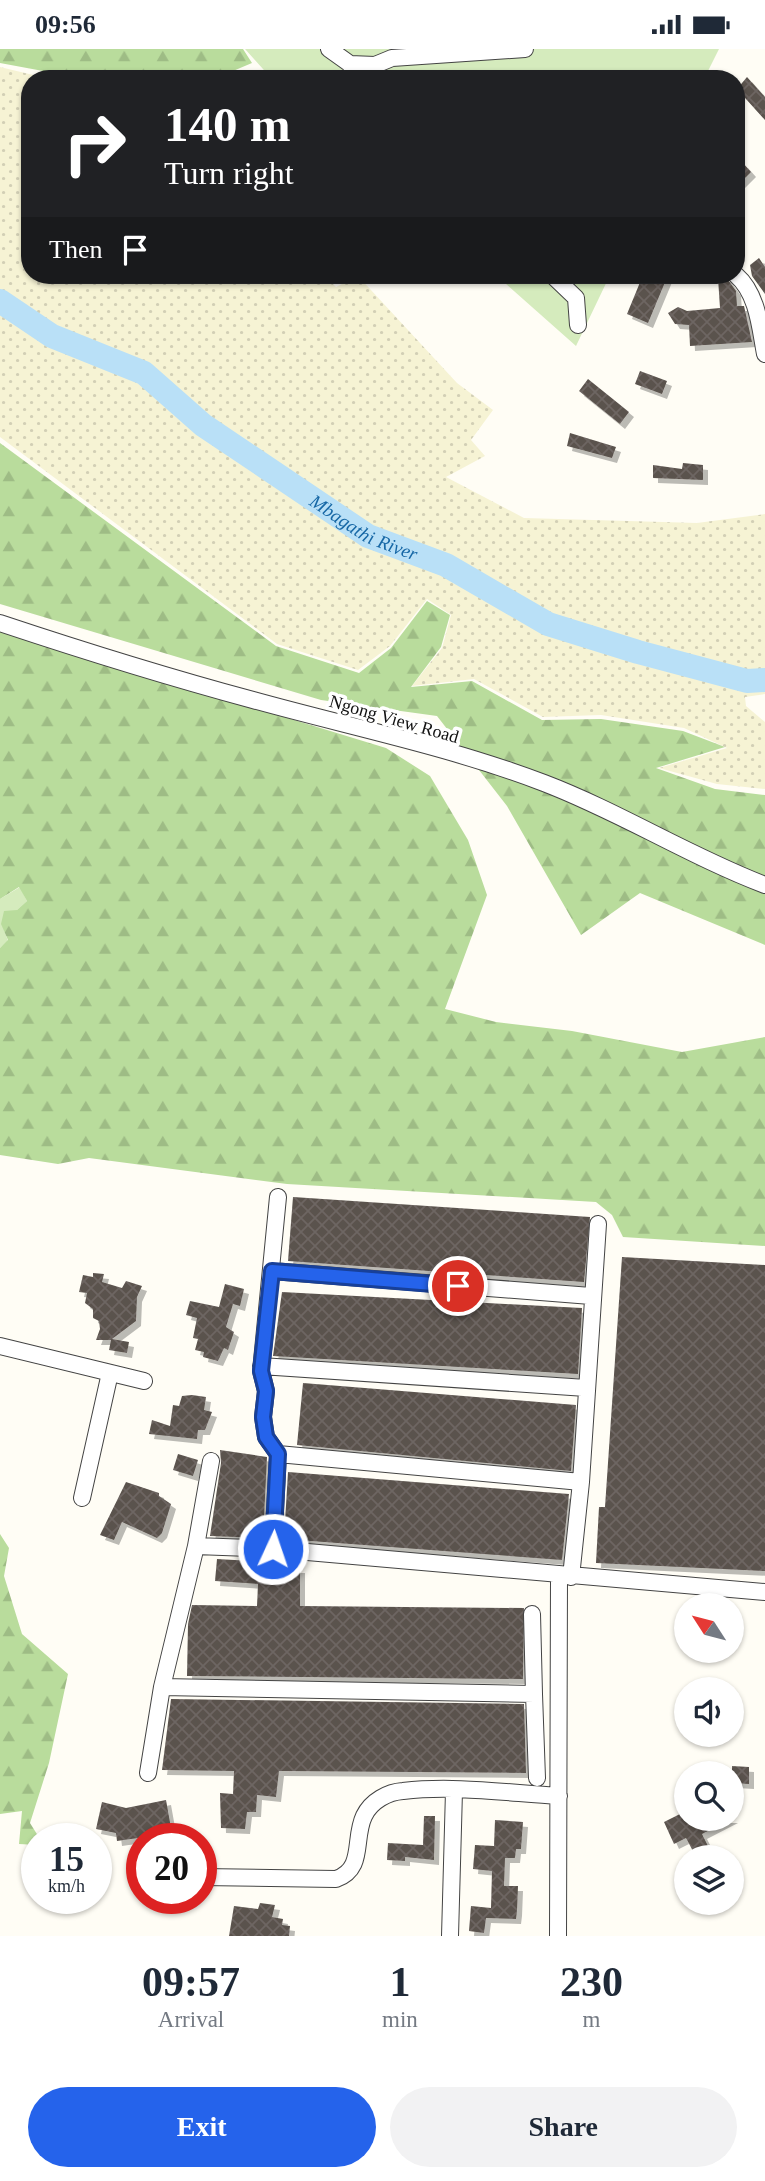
<!DOCTYPE html>
<html lang="en">
<head>
<meta charset="utf-8">
<style>
	body { margin:0; font-family:Georgia,serif; background:#f2f2f3; color:#1f2937; height:100vh; display:flex; flex-direction:column; font-size:26px; white-space:nowrap }
	* { box-sizing:border-box; margin:0 }
	p { font-size:23px; color:#747a83 }
	.icon { flex:none; width:38px; height:38px; fill:none; stroke:currentColor; stroke-width:2; stroke-linecap:round; stroke-linejoin:round }
	.map { position:relative; height:1887px; overflow:hidden }
	.drawer { display:flex; flex-direction:column; background:#fff; flex:1 }
	.drawer>* { flex:none }
	.top-card { position:absolute; left:21px; top:21px; width:724px; height:214px; border-radius:28px; box-shadow:0 2px 5px #0004; background:#202124; color:#fff; overflow:hidden }
	.needle { width:46px; rotate:306deg }
	.controls { position:absolute; left:674px; top:1544px; display:grid; gap:14px }
	.controls a { display:grid; place-items:center; width:70px; height:70px; border-radius:50%; background:#fff; box-shadow:0 2px 5px #0004; font-size:35px }
	.speed { position:absolute; left:21px; top:1774px; display:flex; gap:14px; font-size:35px; font-weight:700; text-align:center }
	.speed>* { display:grid; place-content:center; width:91px; height:91px; border-radius:50%; background:#fff; box-shadow:0 2px 5px #0004; line-height:1 }
	.speed small { font-size:18px; font-weight:400 }
	.speed .limit { border:10px solid #d22; background:#fff; color:#111 }
	.pin { position:absolute; display:grid; place-items:center; width:60px; height:60px; color:#fff; margin:-30px; border:4px solid #fff; border-radius:50%; box-shadow:0 2px 7px #0007 }
	.me { position:absolute; width:77px; margin:-38px; rotate:3deg; stroke-linejoin:round; filter:drop-shadow(0 0 5px #0008) }
	.turn { display:flex; align-items:center; gap:24px; height:147px; padding:0 28px; font-size:32px }
	.turn .icon { width:91px; height:91px; stroke-width:2.5 }
	.turn b { display:block; font-size:49px; line-height:60px }
	.then { display:flex; align-items:center; height:66px; padding:0 28px; background:#0003; gap:14px; font-size:26px }
	.eta { display:flex; justify-content:space-evenly; align-items:center; height:119px; text-align:center }
	.eta b { font-size:42px; font-weight:600; line-height:49px }
	.cta { display:flex; gap:14px; margin-top:auto; padding:14px 28px }
	.cta a { flex:1; height:80px; border-radius:42px; background:#2563eb; color:#fff; font-size:28px; font-weight:600; line-height:80px; text-align:center }
	.cta a+a { background:#f2f2f3; color:#1f2937 }
	.status { display:flex; justify-content:space-between; align-items:center; height:49px; padding:0 35px; background:#fff; direction:ltr }
	.status svg { height:19px; fill:currentColor }
	.map>svg:first-child { display:block }
</style>
</head>
<body>
<div class="status"><b>09:56</b><svg viewBox="0 0 49 12"><path d="M0 12V9h3v3zM5 12V6h3v6zM10 12V3h3v9zM15 12V0h3v12zM26 1h20v11H26zM47 4h2v5h-2z"/></svg></div>
<div class="map">
<svg width="765" height="1887" viewBox="0 0 765 1887">
	<defs>
		<pattern id="farmland-dots" width="8" height="8" patternUnits="userSpaceOnUse" patternTransform="scale(1.75)"><rect width="8" height="8" fill="#f6f3d4"/><path d="M2 2h.1M6 6h.1" fill="none" stroke="#d2cfb5" stroke-width="1.8" stroke-linecap="round"/></pattern>
		<pattern id="forest-firs" width="22" height="20" patternUnits="userSpaceOnUse" patternTransform="scale(1.75)"><rect width="22" height="20" fill="#b9dc9c"/><path d="M5 1l3.5 6h-7zM16 11l3.5 6h-7z" fill="#9ebc85"/></pattern>
		<pattern id="building-cross-hatch" width="8" height="8" patternUnits="userSpaceOnUse" patternTransform="scale(1.75)"><rect width="8" height="8" fill="#5a524d"/><path d="M0 0l8 8M0 8l8-8" fill="none" stroke="#6d6662"/></pattern>
		<filter id="shadow"><feDropShadow dx="5" dy="5" stdDeviation="0" flood-color="#0004"/></filter>
	</defs>
	<rect width="100%" height="100%" fill="#fffdf5"/>
	<path fill="url(#farmland-dots)" d="M0 18 50 30H30V226H324L336 238 358 227 457 334 493 361 471 391 485 407 446 428 524 469 697 474 765 465V645L745 648 746 657 765 673V740L717 735 659 719 727 699 684 679 601 666 543 668 474 630 412 637 442 599 451 566 427 550 390 597 358 621 277 595 0 388Z"/>
	<path fill="#d5ebbd" d="M245 0H719L704 30H272Z
		M496 226H610L576 297Z
		M20 838 27 852 2 875 8 892 0 899V850Z"/>
	<path fill="url(#forest-firs)" d="M0 0H243L252 14 214 30H86L0 14Z
		M0 394 276 597 359 624 391 599 427 552 450 566 441 598 411 638 472 632 542 671 601 670 683 682 725 698 656 719 715 740 765 746V896L640 844 581 886 507 757 437 667 321 651 0 555Z
		M0 581 386 699 430 727 468 791 487 846 445 960 496 973 572 982 682 1003 765 988V1197L623 1188 612 1166 596 1153 287 1135 89 1109 58 1115 0 1106V899L8 891 1 875 4 862 17 861 27 852 19 838 0 850Z
		M0 1485 9 1499 4 1527 22 1585 68 1625 49 1714 30 1774 40 1790H37V1796L19 1795 22 1762 0 1765Z"/>
	<g fill="none" stroke-linecap="round" stroke-linejoin="round">
		<path stroke="#b9e0f7" stroke-width="24" id="s1" d="M0 252 52 287 144 324 203 376 368 487 446 516 548 575 638 603 747 632 765 631"/>
	</g>
	<path fill="url(#building-cross-hatch)" filter="url(#shadow)" d="M747 28 765 48V71L737 40Z
		M743 114 751 123 737 137V120Z
		M759 209 765 218V245L752 227 750 216Z
		M643 226H668L648 274 627 265Z
		M726 228 736 242 737 257H744L752 293 690 297 689 276 675 275 668 264 678 258 687 262 720 259 718 229Z
		M640 322 667 332 662 345 635 335Z
		M588 330 629 363 620 375 579 342Z
		M570 384 616 398 612 409 567 397Z
		M683 414 703 416V431L653 429V416L682 420Z
		M293 1148 590 1168 584 1233 288 1212Z
		M622 1208 765 1216V1522L596 1514 599 1458H605Z
		M93 1224 104 1225 102 1233 122 1239 126 1232 142 1237 137 1248 136 1272 112 1290 129 1293 127 1304 109 1301 111 1291H96L100 1280 99 1272 93 1269V1260L85 1254 87 1244 79 1243 83 1226 93 1228Z
		M225 1235 244 1240 240 1257 233 1255 226 1278 234 1283 228 1301 224 1299 218 1312 203 1308 204 1303 195 1301 198 1290 193 1289 197 1269 186 1266 190 1252 219 1258Z
		M282 1243 582 1259 578 1325 273 1307Z
		M303 1334 576 1356 571 1422 297 1396Z
		M192 1346 206 1348 204 1361 212 1363 205 1381H198L197 1390 149 1385 152 1371 170 1377 173 1356 179 1357 182 1347Z
		M220 1401 267 1408 263 1489 210 1487 221 1414Z
		M178 1405 198 1411 193 1427 173 1421Z
		M288 1423 569 1445 562 1511 284 1490Z
		M126 1433 159 1444V1447L171 1455 162 1484 157 1489 122 1473 114 1491 100 1486Z
		M217 1510 288 1514V1519H300V1557L524 1559 523 1630 187 1627 188 1575 192 1556 257 1557 258 1535 215 1532Z
		M171 1650 524 1655 526 1724 279 1722 276 1748 257 1746 256 1763H247L245 1780 221 1779 220 1744 233 1745 234 1722 162 1721Z
		M732 1717 749 1718V1735L732 1734Z
		M166 1751 173 1790 138 1789 117 1792 116 1784 96 1780 102 1753 126 1759Z
		M686 1762V1769H733L702 1785 708 1797 694 1804 686 1789 674 1795 664 1773Z
		M424 1767H435L434 1811 405 1808V1812L387 1811 388 1794 423 1796Z
		M495 1771 523 1773 521 1800H516L515 1809H505L504 1837H518L517 1862 511 1861 517 1862 516 1870 486 1869 484 1884 469 1882 471 1857 491 1859 492 1822 473 1820 475 1796 494 1797Z
		M260 1854 275 1856 272 1868 283 1870 282 1876 290 1877 289 1887H229L234 1857 258 1860Z"/>
	<g fill="none" stroke-linecap="round" stroke-linejoin="round">
		<defs>
			<path id="minor" d="M329 0 350 15 357 30
				M350 15 375 16 392 9 525 0
				M552 226 576 249 578 276
				M736 226C758 245 760 279 765 305
				M0 574C84 602 168 628 253 651 350 678 450 698 544 734 620 763 689 807 765 836
				M272 1222 591 1247
				M0 1297 144 1332
				M261 1317 586 1339
				M278 1405 581 1433
				M211 1412 196 1497 273 1500 765 1543
				M82 1449 110 1324
				M273 1500 278 1405 266 1388 263 1368 266 1342 261 1322 278 1148
				M571 1528 581 1433 598 1175
				M162 1638 534 1645 532 1565
				M534 1645 537 1729
				M148 1724 162 1638 196 1497
				M201 1828 336 1830C365 1820 353 1790 364 1767 371 1752 388 1743 403 1742 454 1736 508 1744 559 1747
				M450 1887 454 1742
				M558 1887 559 1527"/>
		</defs>
		<use href="#minor" stroke="#444" stroke-width="18"/>
		<use href="#minor" stroke="#fff" stroke-width="16"/>
	</g>
	<g fill="none" stroke-linecap="round" stroke-linejoin="round">
		<defs>
			<path id="route" d="M273 1500 278 1405 266 1388 263 1368 266 1342 261 1322 272 1222 458 1237"/>
		</defs>
		<use href="#route" stroke="#184099" stroke-width="18"/>
		<use href="#route" stroke="#2563eb" stroke-width="12"/>
	</g>
	<g text-anchor="middle" dominant-baseline="central" stroke-width="7" stroke-linejoin="round" paint-order="stroke">
		<g font-size="18" fill="#111" stroke="#fff">
			<text transform="translate(394 670) rotate(16)">Ngong View Road</text>
		</g>
		<g font-size="19" font-style="italic" fill="#1768a6" stroke="#fff">
			<text stroke="none"><textPath href="#s1" startOffset="432">Mbagathi River</textPath></text>
		</g>
	</g>
</svg>
<div class="controls">
<a><svg class="needle" viewBox="-14 -14 28 28"><path d="M0-13l5 13h-10z" fill="#e53935"/><path d="M0 13l5-13h-10z" fill="#747a83"/></svg></a>
<a><svg class="icon" aria-label="sound" viewBox="0 0 24 24"><path d="M4 9h4l5-4v14l-5-4H4zM17 9q2 3 0 6"/></svg></a>
<a><svg class="icon" aria-label="search" viewBox="0 0 24 24"><circle cx="10" cy="10" r="6"/><path d="M15 15l6 6"/></svg></a>
<a><svg class="icon" aria-label="layers" viewBox="0 0 24 24"><path d="M12 4l9 5-9 5-9-5zM3 14l9 5 9-5"/></svg></a>
</div>
<div class="speed"><div>15<small>km/h</small></div><div class="limit">20</div></div>
<div class="pin" style="left:458px;top:1237px;background:#d93025"><svg class="icon" aria-label="arrive" viewBox="0 0 24 24"><path d="M6 21V4h12l-3 4 3 4H6"/></svg></div>
<svg class="me" style="left:273px;top:1500px" viewBox="-20 -20 40 40"><circle r="17" fill="#2563eb" stroke="#fff" stroke-width="3"/><path d="M0-11L8 9 0 5-8 9z" fill="#fff"/></svg>
<div class="top-card">
<div class="turn"><svg class="icon" aria-label="right" viewBox="0 0 24 24"><path d="M7 20v-9h11M14 6l5 5-5 5"/></svg><div><b>140 m</b>Turn right</div></div>
<div class="then">Then<svg class="icon" aria-label="arrive" viewBox="0 0 24 24"><path d="M6 21V4h12l-3 4 3 4H6"/></svg></div>
</div>
</div>
<section class="drawer">
<div class="eta">
<div><b>09:57</b><p>Arrival</p></div>
<div><b>1</b><p>min</p></div>
<div><b>230</b><p>m</p></div>
</div>
<div class="cta"><a>Exit</a><a>Share</a></div>
</section>
</body>
</html>
